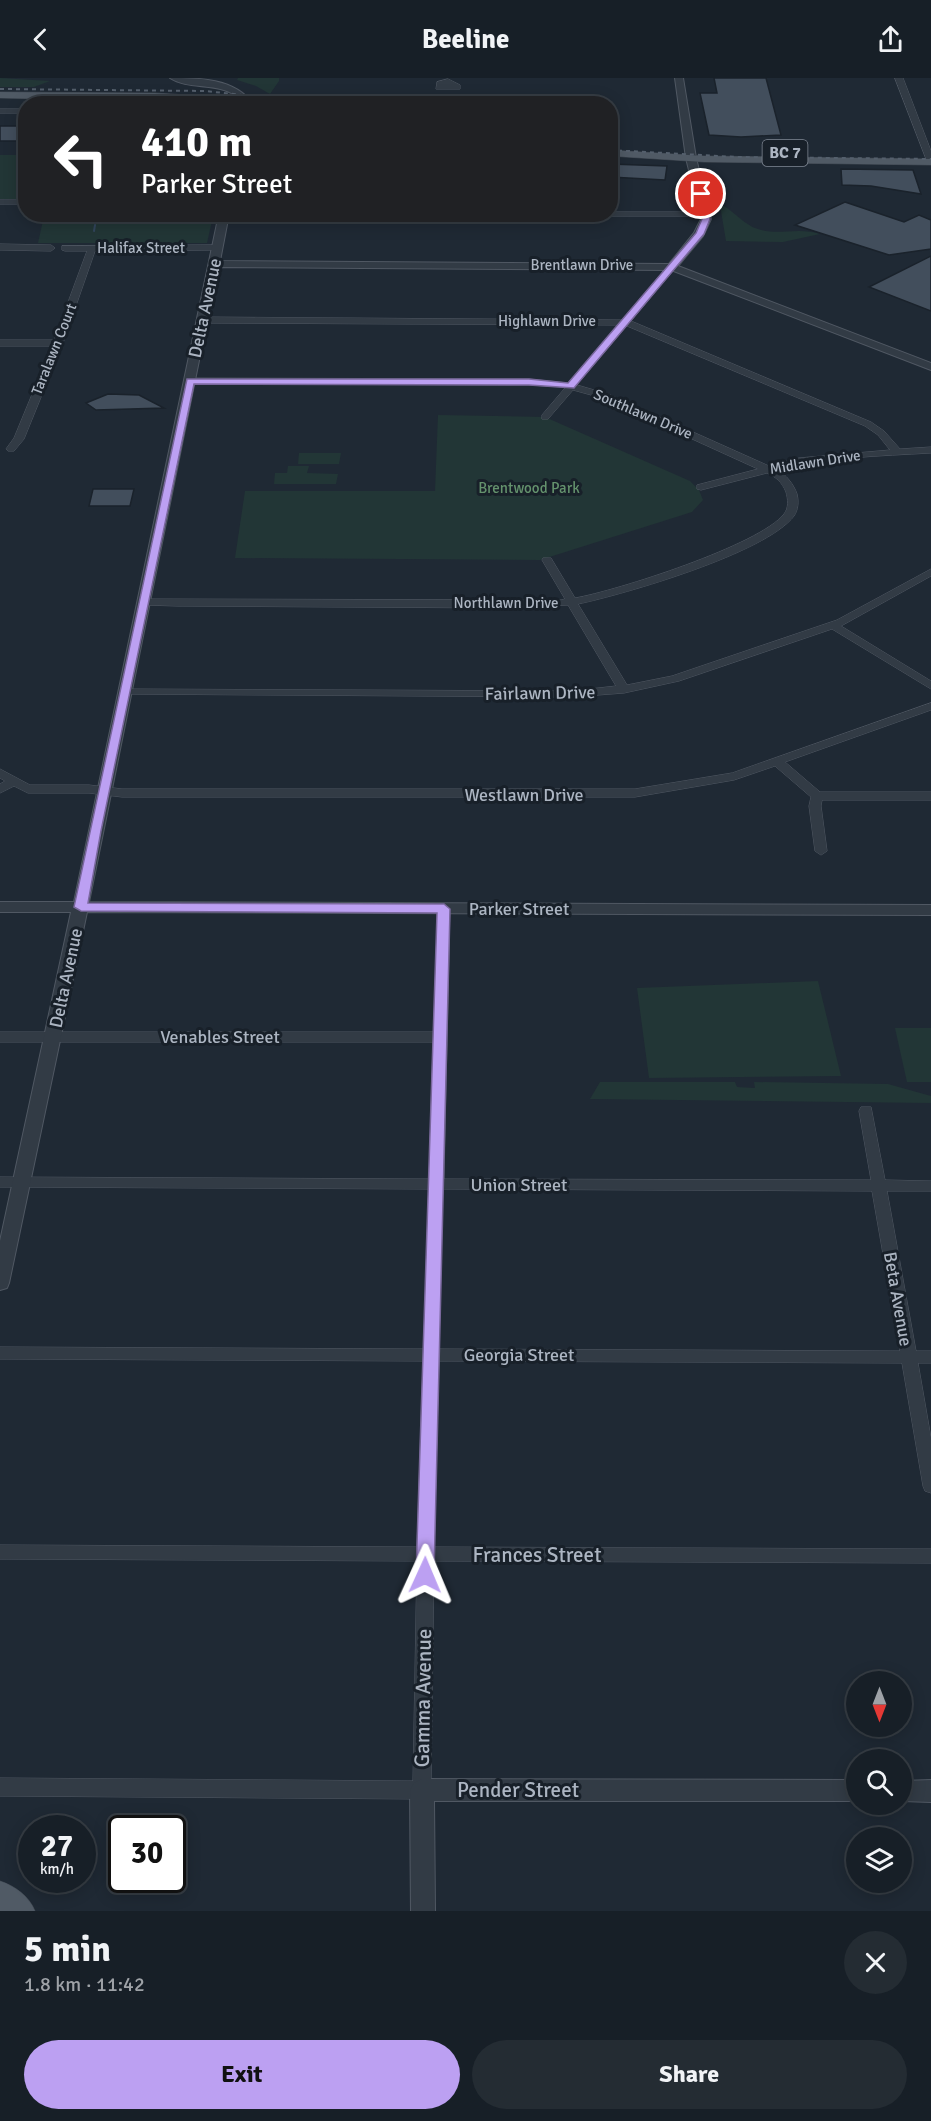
<!DOCTYPE html>
<html lang="en">
<head>
<meta charset="utf-8">
<style>
	body { margin:0; font-family:Signika,sans-serif; background:#242c33; color:#f1f3f6; height:100vh; display:flex; flex-direction:column; font-size:22px; white-space:nowrap }
	* { box-sizing:border-box; margin:0 }
	p { font-size:20px; color:#9ea2a7 }
	.icon { flex:none; width:33px; height:33px; fill:none; stroke:currentColor; stroke-width:2; stroke-linecap:round; stroke-linejoin:round }
	.map { position:relative; height:1833px; overflow:hidden }
	.side { display:flex; flex-direction:column; background:#171f27; flex:1 }
	.side>* { flex:none }
	.hud { position:absolute; left:18px; top:18px; width:600px; height:126px; border-radius:24px; box-shadow:0 3px 15px #0003,0 0 0 2px #363d44; background:#202124; color:#fff; overflow:hidden }
	.needle { width:39px; rotate:180deg }
	.fabs { position:absolute; left:846px; top:1593px; display:grid; gap:12px }
	.fabs a { display:grid; place-items:center; width:66px; height:66px; border-radius:50%; background:#171f27; box-shadow:0 3px 15px #0003,0 0 0 2px #363d44; font-size:30px }
	.speed { position:absolute; left:18px; top:1737px; display:flex; gap:12px; font-size:30px; font-weight:700; text-align:center }
	.speed>* { display:grid; place-content:center; width:78px; height:78px; border-radius:50%; background:#171f27; box-shadow:0 3px 15px #0003,0 0 0 2px #363d44; line-height:1 }
	.speed small { font-size:15px; font-weight:400 }
	.speed .limit { border:3px solid #111; border-radius:9px; background:#fff; color:#111 }
	.pin { position:absolute; display:grid; place-items:center; width:51px; height:51px; color:#fff; margin:-26px; border:3px solid #fff; border-radius:50%; box-shadow:0 2px 6px #0007 }
	.me { position:absolute; width:66px; margin:-33px; rotate:1deg; stroke-linejoin:round; filter:drop-shadow(0 0 4px #0008) }
	.turn { display:flex; align-items:center; gap:21px; height:126px; padding:0 24px; font-size:27px }
	.turn .icon { width:78px; height:78px; stroke-width:2.5 }
	.turn b { display:block; font-size:42px; line-height:51px }
	.round { display:grid; place-items:center; flex:none; width:63px; height:63px; border-radius:32px; background:#242c33 }
	.summary { display:flex; align-items:center; justify-content:space-between; height:102px; padding:0 24px }
	h1 { font-size:36px; font-weight:800; line-height:45px }
	.action { display:flex; gap:12px; margin-top:auto; padding:12px 24px }
	.action a { flex:1; height:69px; border-radius:36px; background:#bca0f2; color:#111; font-size:24px; font-weight:800; line-height:69px; text-align:center }
	.action a+a { background:#242c33; color:#f1f3f6 }
	header { display:flex; justify-content:space-between; align-items:center; height:78px; padding:0 24px; background:#171f27; font-size:27px; font-weight:800 }
	.map>svg:first-child { display:block }
</style>
</head>
<body>
<header><svg class="icon" aria-label="back" viewBox="0 0 24 24"><path d="M15 5l-7 7 7 7"/></svg>Beeline<svg class="icon" aria-label="share" viewBox="0 0 24 24"><path d="M12 15V3M7 8l5-5 5 5M5 13v7h14v-7"/></svg></header>
<div class="map">
<svg width="931" height="1833" viewBox="0 0 931 1833">
	<rect width="100%" height="100%" fill="#1f2934"/>
	<path fill="#223636" d="M0 0 50 3 34 9H0Z
		M238 0H279V3L270 16 256 8 237 2Z
		M0 77H25V121H0Z
		M720 127C729 128 742 145 755 150 778 159 796 148 820 156L783 164 726 163Z
		M44 138H213L207 165H38Z
		M438 337 545 339 690 403 699 412 703 422 692 434 540 482 235 480 245 413H435Z
		M299 375H341L339 386H298Z
		M288 388H309L307 395 338 396 336 406H274L275 395H287Z
		M818 903 841 998 649 1000 637 910Z
		M895 950H931V1004H907Z
		M600 1004H735L737 1009 755 1010 754 1004 888 1006 931 1018V1025L590 1021Z"/>
	<g fill="none" stroke-linecap="round" stroke-linejoin="round">
		<path stroke="#32455c" stroke-width="2" d="M94 153 95 147"/>
	</g>
	<path fill="#424e5c" stroke="#1a222b" stroke-width="1.5" d="M714 0H766L781 57 741 59 709 57 700 15H717Z
		M0 48H26V63H0Z
		M610 86 667 88 665 102 610 99Z
		M841 91 913 92 921 116 871 108 842 107Z
		M845 124 904 144 919 137 931 142V171L889 177 795 147Z
		M931 178V233L869 209Z
		M108 316 139 317 164 330 96 332 86 325Z
		M93 411H134L130 428H89Z"/>
	<g fill="none" stroke-linecap="round" stroke-linejoin="round">
		<defs>
			<path id="minor" d="M895 0H903L931 73V85L927 83Z
				M448 1 460 7V11H436L437 4Z
				M0 31H26V35H0Z
				M0 122H26V126H0Z
				M610 134H705L709 136 705 138H607L610 136Z
				M0 166 51 167 55 170 51 173 0 172Z
				M217 167 220 168V172L95 173 63 265 24 361 14 373H8L6 371 14 360 52 268H0V262H54L87 173H65L62 172V168Z
				M669 187 676 189 631 243 871 344 884 353 900 371 931 369V375C880 378 827 379 777 392 786 396 794 407 797 416 799 424 798 432 794 438 766 475 625 516 578 526L627 607 672 598 837 542 931 491V498L841 548 931 603V611L832 551 679 603 624 615 572 619 120 616 118 614 124 611 572 613 616 608 568 527 508 530 178 528 143 527 138 524 143 521 561 522 565 521 542 482 543 480H551L575 520C616 513 760 467 784 436 789 430 788 421 786 414 782 404 776 399 767 395L701 412 697 411V407L758 391 602 320 573 312 548 341H542V337L565 310 561 309 529 307 190 306 185 303 190 300 529 301 569 305 618 247 202 245 198 242 202 239 622 242ZM627 248 865 348 878 357 890 372 799 380 769 388 608 316 577 307Z
				M931 625V632L785 684 820 714H931V722H822L821 728 827 773 821 777 815 773 809 728 811 719 775 688 734 702 635 719H122L89 715H28L14 708 0 715V706L5 703 0 700V691L30 707H89L122 711H635L732 695Z
				M444 827 450 831 444 1101 871 1102 859 1033 861 1029H871L885 1102 931 1103V1113H887L916 1273H931V1285H918L931 1360V1415L925 1413 923 1408 902 1285 439 1283 434 1469 931 1471V1485L434 1483 431 1712 429 1718 422 1721 0 1718V1700L413 1703 417 1483 0 1481V1467L417 1469 423 1283 0 1281V1269L424 1271 429 1111 0 1109V1099L429 1101 433 964H0V954H434L438 831ZM443 1111 872 1113 900 1273 439 1271Z"/>
			<path id="tertiary" d="M170 0C198 0 235 0 253 26H244C226 1 191 14 170 0Z
				M675 0H683L696 80 711 141 703 158 678 188 931 285V292L671 192 218 189 89 824 931 827V837L87 834 9 1205 7 1210 0 1212V1163L71 834H0V824H74L219 136H229L220 183 669 186 694 155 701 141 686 80Z
				M422 1701 856 1702V1723H434L435 1833H411L410 1712 414 1705Z
				M931 1702V1724L902 1723V1703Z"/>
			<path id="primary" d="M0 14 155 15 284 23 289 26 0 20Z
				M610 72 704 78 931 81V87L704 84 610 78Z
				M0 1803C15 1808 29 1818 35 1833H0Z"/>
		</defs>
		<use href="#minor" stroke="#505863" stroke-width="1"/>
		<use href="#tertiary" stroke="#505863" stroke-width="2"/>
		<use href="#primary" stroke="#3c444e" stroke-width="1"/>
		<use href="#minor" fill="#323b45" fill-rule="evenodd"/>
		<use href="#tertiary" fill="#323b45" fill-rule="evenodd"/>
		<use href="#primary" fill="#505a65" fill-rule="evenodd"/>
		<path stroke="#545f6c" stroke-width="2" stroke-dasharray="4 4" stroke-linecap="butt" d="M0 11 205 13 327 26
			M610 72 737 79 931 81"/>
	</g>
	<path fill="#bca0f2" stroke="#7a689d" stroke-width="1.5" d="M701 114 705 116 710 141 704 156 574 310 529 307 194 306 101 753 88 825 444 826 450 831 434 1497 431 1502 425 1504 419 1502 416 1497 437 835 81 833 74 829 187 301H529L568 305 696 155 702 141 697 116Z"/>
	<g text-anchor="middle" dominant-baseline="central" stroke-width="6" stroke-linejoin="round" paint-order="stroke">
		<g font-size="15" fill="#acb5c2" stroke="#182029">
			<text x="141" y="170">Halifax Street</text>
			<text x="582" y="187">Brentlawn Drive</text>
			<text x="547" y="243">Highlawn Drive</text>
			<text transform="translate(54 271) rotate(-68)">Taralawn Court</text>
			<text transform="translate(643 336) rotate(23)">Southlawn Drive</text>
			<text transform="translate(815 384) rotate(-9)">Midlawn Drive</text>
			<text x="506" y="525">Northlawn Drive</text>
		</g>
		<g font-size="15" fill="#64926d" stroke="#182029">
			<text x="529" y="410">Brentwood Park</text>
		</g>
		<rect fill="#182029" stroke="#808894" stroke-width="1.5" x="762.5" y="62" width="45" height="26" rx="4.5"/>
		<g font-size="16" font-weight="bold" fill="#acb5c2">
			<text x="785" y="75">BC 7</text>
		</g>
		<g font-size="18" fill="#acb5c2" stroke="#182029">
			<text transform="translate(205 230) rotate(-78)">Delta Avenue</text>
			<text transform="translate(540 615) rotate(-1)">Fairlawn Drive</text>
			<text x="524" y="717">Westlawn Drive</text>
			<text x="519" y="831">Parker Street</text>
			<text transform="translate(66 900) rotate(-78)">Delta Avenue</text>
			<text x="220" y="959">Venables Street</text>
			<text x="519" y="1107">Union Street</text>
			<text transform="translate(898 1221) rotate(80)">Beta Avenue</text>
			<text x="519" y="1277">Georgia Street</text>
		</g>
		<g font-size="21" fill="#acb5c2" stroke="#182029">
			<text x="537" y="1477">Frances Street</text>
			<text transform="translate(423 1620) rotate(-89)">Gamma Avenue</text>
			<text x="518" y="1712">Pender Street</text>
		</g>
	</g>
</svg>
<div class="fabs">
<a><svg class="needle" viewBox="-14 -14 28 28"><path d="M0-13l5 13h-10z" fill="#e53935"/><path d="M0 13l5-13h-10z" fill="#9ea2a7"/></svg></a>
<a><svg class="icon" aria-label="search" viewBox="0 0 24 24"><circle cx="10" cy="10" r="6"/><path d="M15 15l6 6"/></svg></a>
<a><svg class="icon" aria-label="layers" viewBox="0 0 24 24"><path d="M12 4l9 5-9 5-9-5zM3 14l9 5 9-5"/></svg></a>
</div>
<div class="speed"><div>27<small>km/h</small></div><div class="limit">30</div></div>
<div class="pin" style="left:701px;top:116px;background:#d93025"><svg class="icon" aria-label="arrive" viewBox="0 0 24 24"><path d="M6 21V4h12l-3 4 3 4H6"/></svg></div>
<svg class="me" style="left:425px;top:1497px" viewBox="-20 -20 40 40"><path d="M0-17L14 15 0 8-14 15z" fill="#bca0f2" stroke="#fff" stroke-width="4"/></svg>
<div class="hud">
<div class="turn"><svg class="icon" aria-label="left" viewBox="0 0 24 24"><path d="M17 20v-9H6M10 6l-5 5 5 5"/></svg><div><b>410 m</b>Parker Street</div></div>
</div>
</div>
<section class="side">
<div class="summary"><div><h1>5 min</h1><p>1.8 km · 11:42</p></div><a class="round"><svg class="icon" aria-label="close" viewBox="0 0 24 24"><path d="M6 6l12 12M18 6L6 18"/></svg></a></div>
<div class="action"><a>Exit</a><a>Share</a></div>
</section>
</body>
</html>
